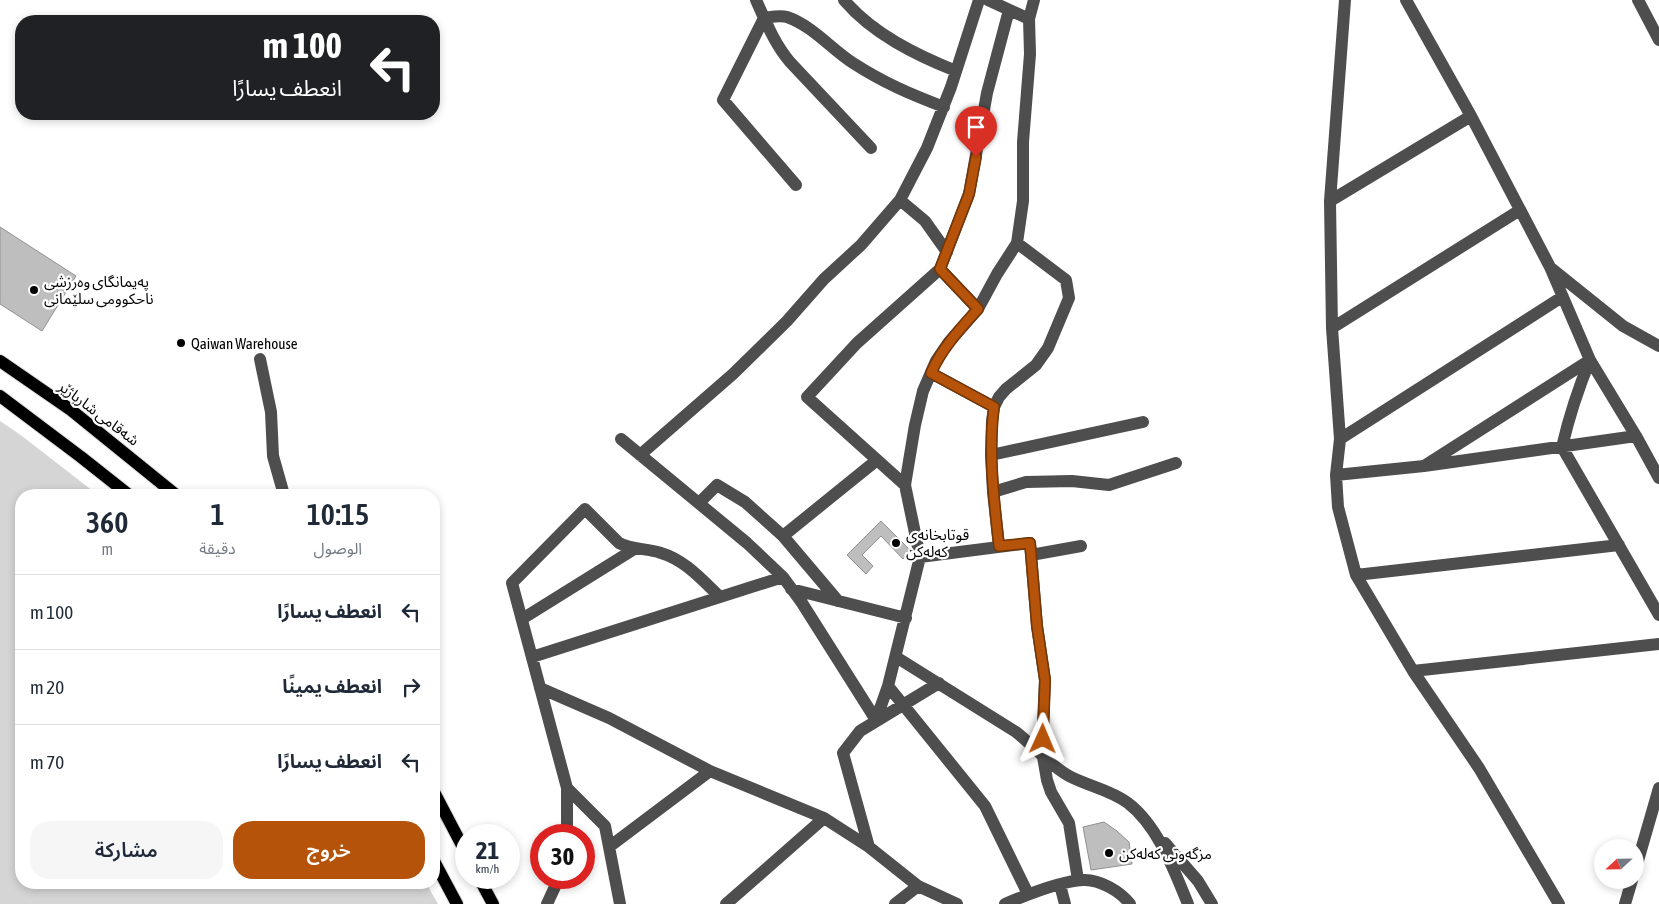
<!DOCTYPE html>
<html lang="ar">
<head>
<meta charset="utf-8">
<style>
	body { margin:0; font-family:"Asap Condensed","Noto Sans Arabic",sans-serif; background:#f6f6f7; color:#1f2937; direction:rtl; height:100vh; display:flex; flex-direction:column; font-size:19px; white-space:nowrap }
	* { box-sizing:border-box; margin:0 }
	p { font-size:16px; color:#747a83 }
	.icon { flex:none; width:28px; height:28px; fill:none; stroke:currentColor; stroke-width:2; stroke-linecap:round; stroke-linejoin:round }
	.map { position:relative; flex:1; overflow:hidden; direction:ltr }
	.panel { position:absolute; left:15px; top:489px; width:425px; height:400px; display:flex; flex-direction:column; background:#fff; border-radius:20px; box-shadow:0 2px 8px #0003; direction:rtl }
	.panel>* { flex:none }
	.banner { position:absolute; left:15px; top:15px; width:425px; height:105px; border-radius:20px; box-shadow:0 2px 8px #0003; direction:rtl; background:#202124; color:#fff; overflow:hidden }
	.needle { width:32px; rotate:248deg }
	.controls { position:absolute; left:1594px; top:839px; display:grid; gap:10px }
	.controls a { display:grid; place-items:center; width:50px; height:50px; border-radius:50%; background:#fff; box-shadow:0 2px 8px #0003; font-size:25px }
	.speed { position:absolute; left:455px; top:824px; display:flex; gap:10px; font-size:25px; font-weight:700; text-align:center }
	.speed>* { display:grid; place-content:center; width:65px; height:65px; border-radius:50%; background:#fff; box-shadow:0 2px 8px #0003; line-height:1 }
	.speed small { font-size:12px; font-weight:400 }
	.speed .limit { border:8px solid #d22; background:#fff; color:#111 }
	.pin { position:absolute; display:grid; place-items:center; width:42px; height:42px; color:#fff; margin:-51px -21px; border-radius:50% 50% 50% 0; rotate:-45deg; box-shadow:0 0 5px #0007 }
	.pin .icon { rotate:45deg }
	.me { position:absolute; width:55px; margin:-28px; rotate:1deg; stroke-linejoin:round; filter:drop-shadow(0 0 4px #0008) }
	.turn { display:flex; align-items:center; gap:18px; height:105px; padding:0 15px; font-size:22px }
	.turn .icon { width:65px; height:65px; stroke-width:2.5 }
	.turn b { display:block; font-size:35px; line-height:42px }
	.eta { display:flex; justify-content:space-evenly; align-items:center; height:85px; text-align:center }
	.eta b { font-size:30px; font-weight:600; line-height:35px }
	.primary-button { display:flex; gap:10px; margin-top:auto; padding:10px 15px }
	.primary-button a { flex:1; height:58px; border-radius:20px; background:#b45309; color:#fff; font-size:20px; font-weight:600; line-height:58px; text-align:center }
	.primary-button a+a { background:#f6f6f7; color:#1f2937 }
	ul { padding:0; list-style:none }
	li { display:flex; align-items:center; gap:15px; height:75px; padding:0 15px; border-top:1px solid #e0e1e3 }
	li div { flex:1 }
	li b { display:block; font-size:19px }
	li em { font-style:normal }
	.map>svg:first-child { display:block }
</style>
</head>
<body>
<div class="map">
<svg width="1659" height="904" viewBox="0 0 1659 904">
	<rect width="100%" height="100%" fill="#fff"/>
	<path fill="#d5d5d5" d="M0 421 22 436 98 495H21V882L426 883 438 904H0Z"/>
	<path fill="#bebebe" stroke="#929292" d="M0 227 76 276 42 331 0 304Z
		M881 521 911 551 903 559 881 536 862 555 873 566 866 574 847 555Z
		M1104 822 1117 831 1129 842 1132 864 1091 870 1083 827Z"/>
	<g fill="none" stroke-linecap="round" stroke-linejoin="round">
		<defs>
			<path id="major" d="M0 361 71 410 176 495
				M0 396 81 457 129 495
				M434 792 466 853
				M434 861 457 904
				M479 878 493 904"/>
		</defs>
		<use href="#major" stroke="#dbdbdb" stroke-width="14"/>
		<path stroke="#4e4e4e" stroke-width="12" d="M756 0C766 22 774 43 790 62L871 148
			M844 0C873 34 916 55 956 71
			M988 0 1029 19
			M1345 0 1330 201 1332 328 1340 439 1336 475 1338 507 1356 575 1413 671 1479 768 1559 904
			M1406 0 1471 116 1550 267 1590 360 1636 436 1659 478
			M1638 0 1659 40
			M764 18C771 17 780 15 787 17 813 26 831 49 853 63 884 83 910 94 944 107
			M764 18 723 100 796 185
			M900 200 925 221 947 252
			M1330 201 1471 116
			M940 269 978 309
			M1552 269 1623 326 1659 346
			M1332 328 1520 210
			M260 359 271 412 273 456 284 495
			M931 373 994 407
			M621 439 747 543 783 577 802 603 876 720
			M1340 439 1562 297
			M640 455 733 374 787 321 824 279 861 245 900 200 927 148 951 87 979 0
			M991 455 1143 422
			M1424 466 1590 360C1578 389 1569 417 1562 447L1659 615
			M1336 475 1424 466 1636 436
			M905 485 807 397 857 343 940 269 969 194 987 93 1009 10
			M993 492 1026 482 1072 481 1109 485 1176 463
			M699 503 717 485 745 502 783 536 838 601
			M783 536 877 460
			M999 546 993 492 991 455 992 421 994 407 999 397 1006 389 1036 365 1048 348 1069 298 1066 280 1017 243
			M1031 555 1081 546
			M920 557 1030 543 1037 626 1045 680 1043 722V757L1047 780 1051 792 1069 823 1078 880
			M1356 575 1619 545
			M791 589 906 618
			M522 619 636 548
			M532 657 783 577
			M896 657 1016 732C1034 746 1049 765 1069 776 1088 786 1111 790 1128 803 1158 826 1174 870 1188 904
			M1413 671 1659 644
			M888 686 985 806 1028 894
			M540 688 609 718 710 771 824 818 869 847 918 886 957 904
			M876 720 888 686 920 557 905 485 915 425 923 391 936 361 949 342 978 309 997 274 1017 243 1023 201V142L1030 54 1029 19 1034 0
			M567 788 605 826 620 904
			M567 835V788L512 583 585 509 619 543C631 550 647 548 661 553 685 560 702 580 720 597
			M1165 843 1198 881 1212 904
			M609 847 710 771
			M869 847 843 753 860 731 939 683
			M1635 871 1659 788
			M1060 885 1065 904
			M547 904 559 878
			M726 904 824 818
			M895 904 918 886
			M1005 904C1026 895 1061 881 1083 880 1099 879 1120 891 1130 904
			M1625 904 1632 880"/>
		<use href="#major" stroke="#000" stroke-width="12"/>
	</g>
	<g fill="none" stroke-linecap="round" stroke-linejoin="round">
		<defs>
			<path id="route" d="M976 157 969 194 940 269 978 309C960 329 942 348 931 373L994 407C988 453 994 500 999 546L1030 543 1037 626 1045 680 1043 739"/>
		</defs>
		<use href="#route" stroke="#753606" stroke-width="12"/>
		<use href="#route" stroke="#b45309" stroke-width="9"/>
	</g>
	<g fill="#000" stroke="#fff" stroke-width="2">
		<circle cx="34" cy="290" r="5"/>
		<circle cx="181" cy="343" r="5"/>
		<circle cx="896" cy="543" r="5"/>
		<circle cx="1109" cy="853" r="5"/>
	</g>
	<g text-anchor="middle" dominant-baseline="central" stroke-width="4.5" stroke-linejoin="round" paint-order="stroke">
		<g font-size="15" fill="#000" stroke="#fff" text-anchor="start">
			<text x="44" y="281">پەیمانگای وەرزشی<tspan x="44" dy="17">ناحکوومی سلێمانی</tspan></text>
			<text x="191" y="343">Qaiwan Warehouse</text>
			<text x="906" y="534">قوتابخانەی<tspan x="906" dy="17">کەلەکن</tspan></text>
			<text x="1119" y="853">مزگەوتی کەلەکن</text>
		</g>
		<g font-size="15" fill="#000" stroke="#fff">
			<text transform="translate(99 413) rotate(37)">شەقامی شارباژێر</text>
		</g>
	</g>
</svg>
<div class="controls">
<a><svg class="needle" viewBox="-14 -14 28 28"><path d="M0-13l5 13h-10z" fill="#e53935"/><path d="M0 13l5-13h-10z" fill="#747a83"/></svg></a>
</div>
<div class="speed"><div>21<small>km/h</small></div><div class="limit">30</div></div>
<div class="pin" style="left:976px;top:157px;background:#d93025"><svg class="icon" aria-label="arrive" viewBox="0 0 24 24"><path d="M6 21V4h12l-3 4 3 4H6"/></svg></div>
<svg class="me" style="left:1043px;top:739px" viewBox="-20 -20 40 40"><path d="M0-17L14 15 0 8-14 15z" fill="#b45309" stroke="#fff" stroke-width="4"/></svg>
<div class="banner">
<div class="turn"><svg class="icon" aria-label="left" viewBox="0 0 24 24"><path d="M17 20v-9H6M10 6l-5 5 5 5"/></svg><div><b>100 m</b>انعطف يسارًا</div></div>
</div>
<section class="panel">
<div class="eta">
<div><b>10:15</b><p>الوصول</p></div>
<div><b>1</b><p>دقيقة</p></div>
<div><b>360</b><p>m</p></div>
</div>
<ul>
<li><svg class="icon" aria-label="left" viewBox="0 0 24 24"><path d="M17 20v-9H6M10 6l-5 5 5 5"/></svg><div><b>انعطف يسارًا</b></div><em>100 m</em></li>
<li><svg class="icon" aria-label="right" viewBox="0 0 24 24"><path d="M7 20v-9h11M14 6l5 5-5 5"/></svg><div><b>انعطف يمينًا</b></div><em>20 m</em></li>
<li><svg class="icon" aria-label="left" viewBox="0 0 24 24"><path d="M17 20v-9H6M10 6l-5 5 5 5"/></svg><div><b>انعطف يسارًا</b></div><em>70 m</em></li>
</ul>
<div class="primary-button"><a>خروج</a><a>مشاركة</a></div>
</section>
</div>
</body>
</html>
